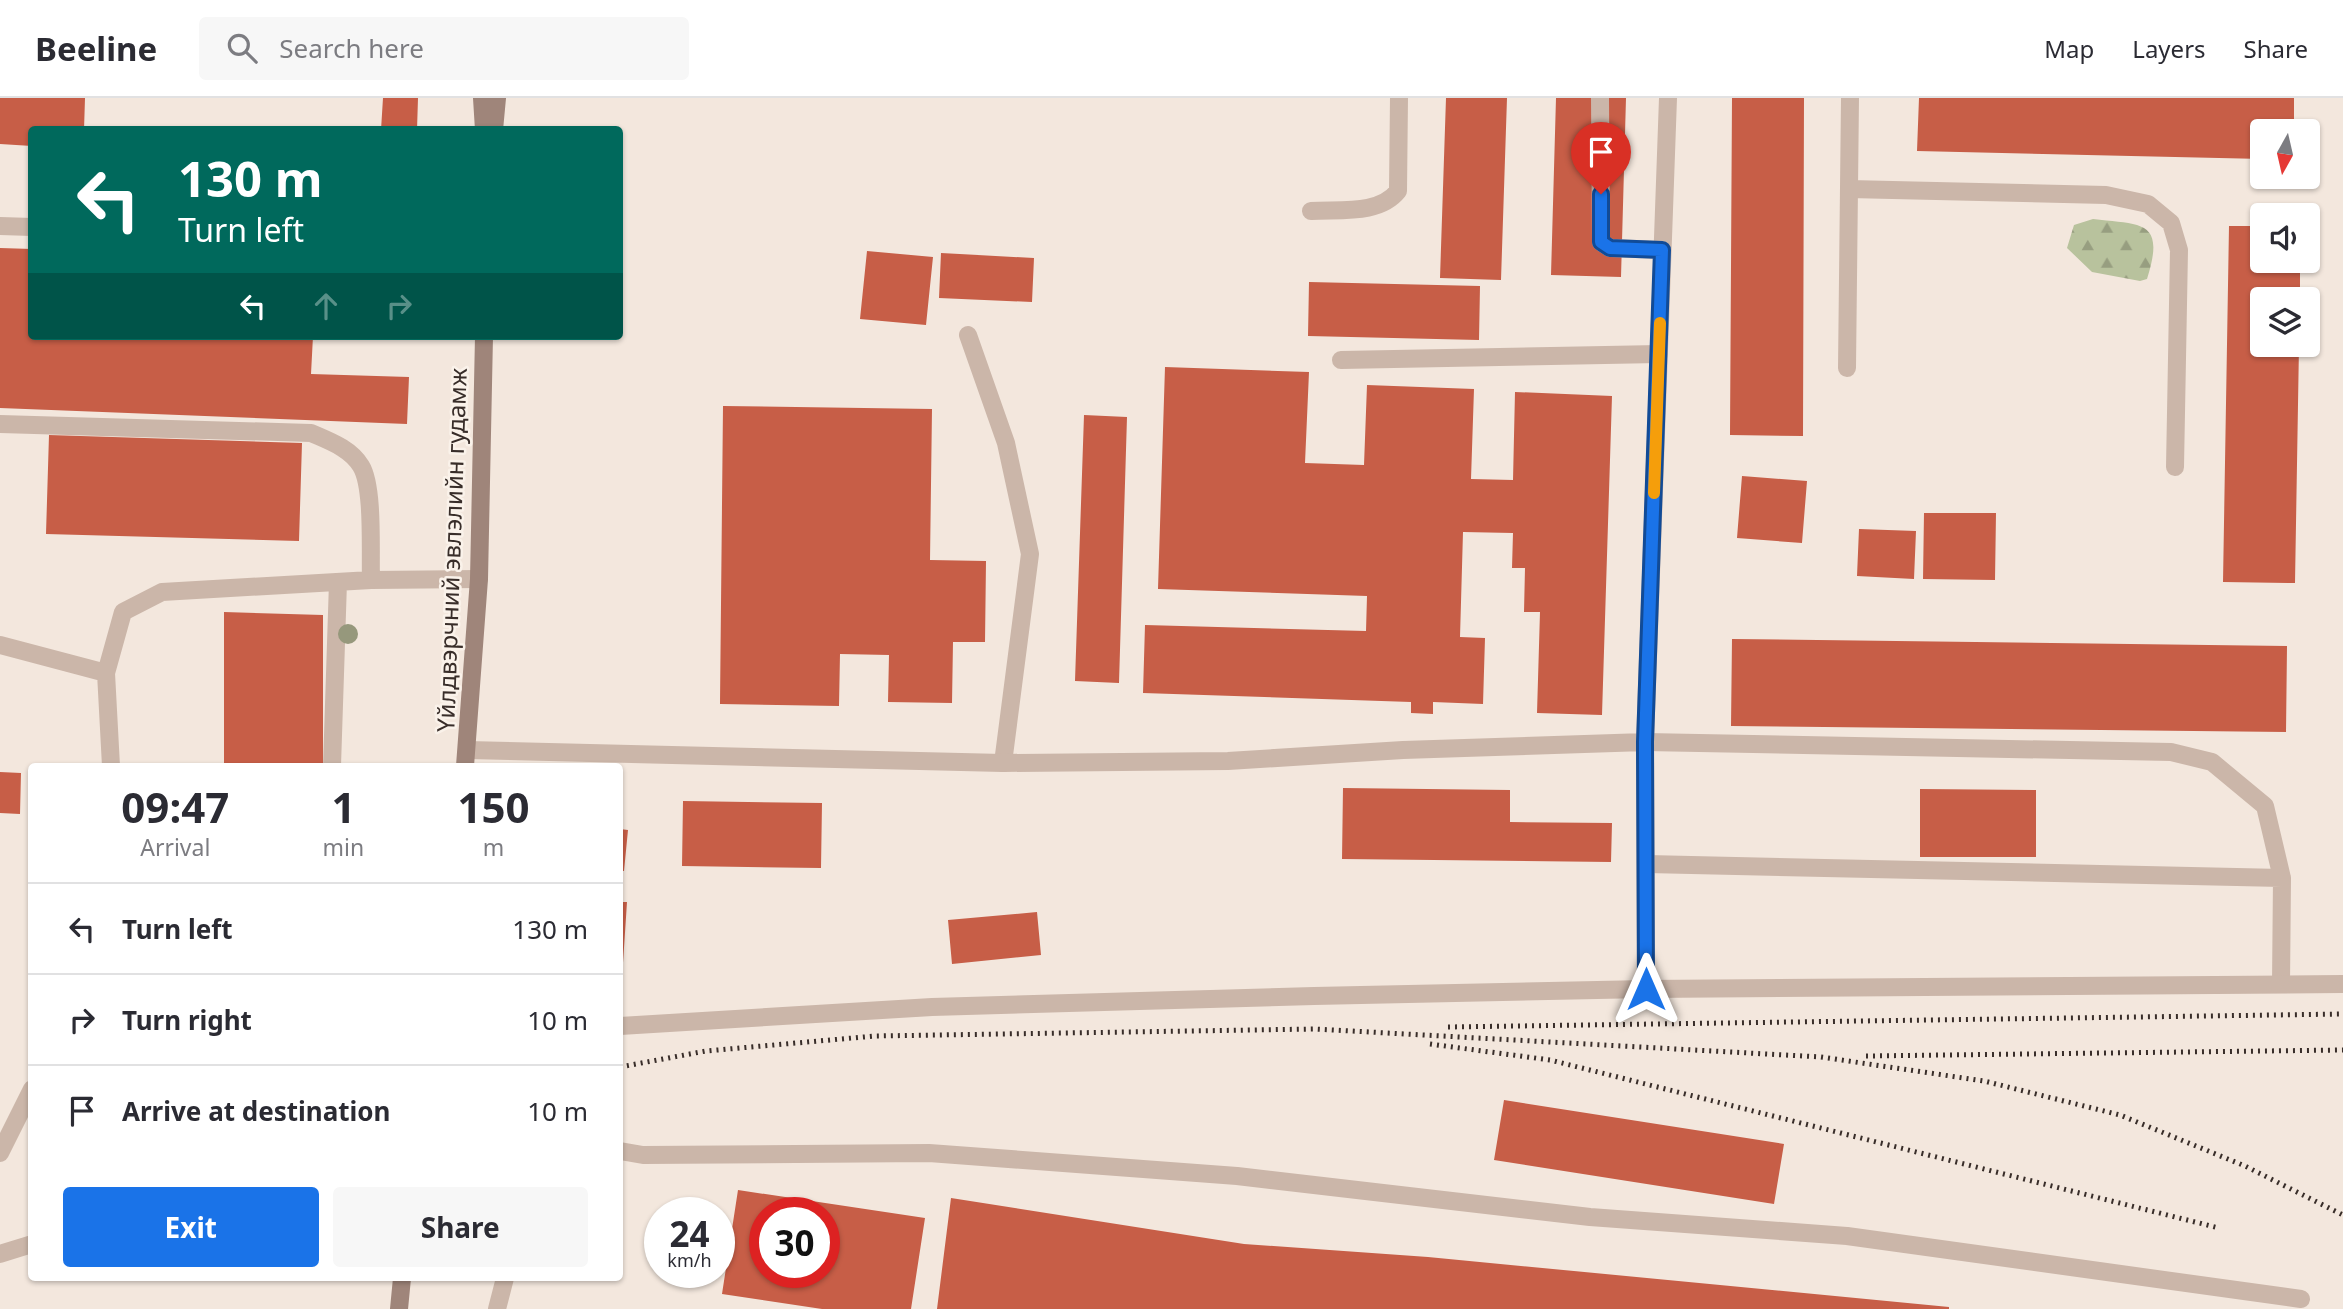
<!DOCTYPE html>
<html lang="en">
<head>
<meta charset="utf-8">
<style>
	body { margin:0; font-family:"Noto Sans",sans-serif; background:#f7f7f7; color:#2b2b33; height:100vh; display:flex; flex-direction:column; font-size:26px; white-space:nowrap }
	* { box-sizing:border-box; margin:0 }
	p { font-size:23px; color:#7c7c81 }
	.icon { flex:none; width:38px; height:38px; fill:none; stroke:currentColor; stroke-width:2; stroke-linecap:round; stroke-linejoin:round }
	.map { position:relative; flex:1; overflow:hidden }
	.drawer { position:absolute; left:28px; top:665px; width:595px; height:518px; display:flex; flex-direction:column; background:#fff; border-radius:7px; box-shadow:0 2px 5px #0004 }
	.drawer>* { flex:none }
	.hud { position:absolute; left:28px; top:28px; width:595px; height:214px; border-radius:7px; box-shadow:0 2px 5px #0004; background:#00695c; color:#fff; overflow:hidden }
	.needle { width:46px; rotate:188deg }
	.buttons { position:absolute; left:2250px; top:21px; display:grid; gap:14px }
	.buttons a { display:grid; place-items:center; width:70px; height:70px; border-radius:7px; background:#fff; box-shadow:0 2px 5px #0004; font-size:35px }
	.speed { position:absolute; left:644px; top:1099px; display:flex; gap:14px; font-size:35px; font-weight:700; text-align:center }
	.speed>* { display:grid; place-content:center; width:91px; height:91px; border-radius:50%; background:#fff; box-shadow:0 2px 5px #0004; line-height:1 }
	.speed small { font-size:18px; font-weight:400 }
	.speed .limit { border:10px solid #d22; background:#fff; color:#111 }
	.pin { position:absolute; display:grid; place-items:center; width:60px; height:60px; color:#fff; margin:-72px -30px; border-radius:50% 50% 50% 0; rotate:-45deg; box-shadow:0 0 7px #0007 }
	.pin .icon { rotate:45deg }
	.me { position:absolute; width:77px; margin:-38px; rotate:0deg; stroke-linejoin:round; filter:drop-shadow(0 0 5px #0008) }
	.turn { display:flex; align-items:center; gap:24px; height:147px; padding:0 35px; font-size:32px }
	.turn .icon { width:91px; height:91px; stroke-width:2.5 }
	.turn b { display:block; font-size:49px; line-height:60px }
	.lanes { display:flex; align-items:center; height:66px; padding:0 35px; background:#0003; justify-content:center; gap:35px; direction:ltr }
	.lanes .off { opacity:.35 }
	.eta { display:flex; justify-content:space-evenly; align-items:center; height:119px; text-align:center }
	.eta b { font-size:42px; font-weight:700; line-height:49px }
	.cta { display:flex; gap:14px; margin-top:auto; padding:14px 35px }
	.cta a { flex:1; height:80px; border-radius:7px; background:#1a73e8; color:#fff; font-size:28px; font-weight:700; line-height:80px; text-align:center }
	.cta a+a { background:#f7f7f7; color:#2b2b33 }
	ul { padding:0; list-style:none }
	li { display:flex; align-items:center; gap:21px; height:91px; padding:0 35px; border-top:2px solid #e1e1e2 }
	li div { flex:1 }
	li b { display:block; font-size:26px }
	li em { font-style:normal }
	header { display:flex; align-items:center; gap:42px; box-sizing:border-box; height:98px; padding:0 35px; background:#fff; border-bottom:2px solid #e1e1e2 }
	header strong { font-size:33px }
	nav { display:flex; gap:38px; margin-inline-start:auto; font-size:24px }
	.search { width:490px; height:63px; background:#f7f7f7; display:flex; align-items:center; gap:18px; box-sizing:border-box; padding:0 24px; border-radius:7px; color:#7c7c81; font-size:26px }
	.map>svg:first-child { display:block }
</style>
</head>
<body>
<header>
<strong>Beeline</strong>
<div class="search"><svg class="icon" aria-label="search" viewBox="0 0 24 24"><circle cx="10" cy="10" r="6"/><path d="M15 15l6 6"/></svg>Search here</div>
<nav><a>Map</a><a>Layers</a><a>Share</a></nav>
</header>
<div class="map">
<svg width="2343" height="1211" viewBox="0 0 2343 1211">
	<defs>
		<pattern id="forest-firs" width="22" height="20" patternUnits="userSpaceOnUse" patternTransform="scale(1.75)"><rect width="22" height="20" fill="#b8c29d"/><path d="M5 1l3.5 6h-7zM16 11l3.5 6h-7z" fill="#979e80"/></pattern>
	</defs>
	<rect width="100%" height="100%" fill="#f3e7dd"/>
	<path fill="url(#forest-firs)" d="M2093 121C2141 127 2166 121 2147 181L2140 183 2092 174 2067 150 2074 127Z"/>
	<path fill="#c75e47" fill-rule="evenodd" d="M0 0H85L84 32H32V48L0 46Z
		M383 0H418L417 32H381Z
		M1446 0H1507L1501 182 1440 180Z
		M1556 0H1626L1621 179 1551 177Z
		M1732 0H1804L1803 338 1730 337Z
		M1919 0H2294V33H2263V61L1917 53Z
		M2229 128H2263V163H2300V201H2263V247H2299L2295 485 2223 484Z
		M0 150 32 151V238H313L311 276 409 279 407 326 0 310Z
		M867 153 933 159 926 227 860 221Z
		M941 155 1034 160 1032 204 939 200Z
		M1309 184 1480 188 1479 242 1308 238Z
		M1165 269 1309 274 1305 365 1364 367 1367 287 1474 291 1471 381 1513 382 1515 294 1612 298 1602 617 1537 615 1540 514H1524L1525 470H1512L1513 435 1463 434 1460 539 1485 540 1483 606 1433 604V616L1411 615V604L1143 595 1145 527 1366 533 1367 498 1158 491Z
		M723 308 932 311 930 462 986 463 985 544H953L952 605 888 604 889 557 840 556 839 608 720 606Z
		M1084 317 1127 319 1119 585 1075 583Z
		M49 337 302 345 299 443 46 436Z
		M1742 378 1807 383 1802 445 1737 440Z
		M1924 415H1996L1995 482 1923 481Z
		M1859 431 1916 433 1914 481 1857 478Z
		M224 514 323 517V668H224Z
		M1732 541 2287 548 2286 634 1731 628Z
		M0 674 21 675 20 716 0 715Z
		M1343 690 1510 692V724L1612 725 1611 764 1342 761Z
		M1920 691 2036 692V759H1920Z
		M683 703 822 705 821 770 682 768Z
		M620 731 628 732 624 773H620Z
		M620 804H627L622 880H620Z
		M1037 814 1041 857 952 866 948 822Z
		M1504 1002 1784 1046 1774 1106 1494 1062Z
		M738 1092 925 1120 911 1211H822L722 1196ZM765 1115H824V1174H765Z
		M951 1100 1244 1146 1428 1159 1949 1209V1211H937Z"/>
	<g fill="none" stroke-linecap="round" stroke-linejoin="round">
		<path stroke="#cbb6a9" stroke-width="18" d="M1600 0 1601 144 1610 150 1662 152
			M1849 91 2106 97 2148 106 2171 125 2179 152 2175 369
			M1311 113C1340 111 1379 117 1398 93L1399 0
			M0 128 32 129
			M968 237 1006 345 1030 456 1003 665
			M1341 262 1659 256
			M1847 270 1850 0
			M0 326 311 335C329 343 350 350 361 368 374 389 370 455 371 482
			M0 547 106 575
			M1645 644 2171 654 2212 664 2265 708 2282 780 2281 886
			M111 668 106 575 123 514 162 494 371 482 479 481
			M332 668 338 484
			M1647 766 2282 780
			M620 1053 643 1057 929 1055 1237 1078 1590 1119 1847 1138 2301 1201
			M0 1055 32 991
			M497 1211 505 1180"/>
		<path stroke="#cbb6a9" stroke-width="18" d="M467 652 1003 665 1228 663 1403 652 1645 644
			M1646 891 1645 644 1668 0
			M620 928 932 909 1314 898 1646 891 2343 886
			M0 1156 32 1146"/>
		<path stroke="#9f857a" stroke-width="18" d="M482 0 484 32
			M494 32 497 0
			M465 668 479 481 484 238
			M399 1211 402 1180"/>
		<path stroke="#382d29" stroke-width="5" stroke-dasharray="2 5" stroke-linecap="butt" d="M1448 929 2343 916
			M1430 946 1550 962 2219 1130
			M1866 958 2343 952
			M620 969 706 953 875 938 1315 931 1821 959 1984 983 2120 1017 2245 1068 2343 1117"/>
	</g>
	<circle fill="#96987c" cx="348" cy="536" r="10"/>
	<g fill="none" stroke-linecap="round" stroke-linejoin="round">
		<defs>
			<path id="route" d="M1601 96V144L1610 150 1662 152 1645 644 1646 891"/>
		</defs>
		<use href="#route" stroke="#114b97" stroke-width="18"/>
		<use href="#route" stroke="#1a73e8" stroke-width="12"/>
		<path stroke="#f59e0b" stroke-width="12" d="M1654 395 1660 225"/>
	</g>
	<g text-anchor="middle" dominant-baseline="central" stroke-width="5" stroke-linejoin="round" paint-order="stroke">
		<g font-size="24" fill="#382d29" stroke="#faf2ea">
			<text transform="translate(451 452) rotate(-88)">Үйлдвэрчний эвлэлийн гудамж</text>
		</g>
	</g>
</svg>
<div class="buttons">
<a><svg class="needle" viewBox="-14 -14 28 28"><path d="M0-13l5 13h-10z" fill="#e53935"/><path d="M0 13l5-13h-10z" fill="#7c7c81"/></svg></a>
<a><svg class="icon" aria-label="sound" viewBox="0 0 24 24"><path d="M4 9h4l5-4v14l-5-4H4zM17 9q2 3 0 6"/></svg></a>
<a><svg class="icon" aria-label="layers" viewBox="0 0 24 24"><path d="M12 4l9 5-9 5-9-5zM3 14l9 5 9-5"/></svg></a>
</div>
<div class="speed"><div>24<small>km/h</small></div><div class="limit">30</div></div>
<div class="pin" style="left:1601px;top:96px;background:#d93025"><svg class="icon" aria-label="arrive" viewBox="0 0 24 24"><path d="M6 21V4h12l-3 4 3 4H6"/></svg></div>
<svg class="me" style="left:1646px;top:891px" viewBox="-20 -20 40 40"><path d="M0-17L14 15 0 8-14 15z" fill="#1a73e8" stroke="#fff" stroke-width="4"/></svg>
<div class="hud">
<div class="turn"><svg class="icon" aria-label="left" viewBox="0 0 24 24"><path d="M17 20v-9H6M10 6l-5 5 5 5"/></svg><div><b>130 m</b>Turn left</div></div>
<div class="lanes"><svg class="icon" aria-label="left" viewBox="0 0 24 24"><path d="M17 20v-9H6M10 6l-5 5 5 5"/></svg><svg class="icon off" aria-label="ahead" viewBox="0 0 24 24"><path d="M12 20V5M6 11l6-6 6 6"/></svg><svg class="icon off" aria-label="right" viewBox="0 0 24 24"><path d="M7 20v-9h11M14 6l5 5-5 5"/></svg></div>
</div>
<section class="drawer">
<div class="eta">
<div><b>09:47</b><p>Arrival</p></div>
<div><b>1</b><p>min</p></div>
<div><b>150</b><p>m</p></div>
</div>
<ul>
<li><svg class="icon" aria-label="left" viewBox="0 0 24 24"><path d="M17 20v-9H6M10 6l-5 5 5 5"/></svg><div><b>Turn left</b></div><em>130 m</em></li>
<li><svg class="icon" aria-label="right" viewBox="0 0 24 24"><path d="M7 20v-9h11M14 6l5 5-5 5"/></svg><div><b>Turn right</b></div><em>10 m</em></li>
<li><svg class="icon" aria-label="arrive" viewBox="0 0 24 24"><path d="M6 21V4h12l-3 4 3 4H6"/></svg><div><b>Arrive at destination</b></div><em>10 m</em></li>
</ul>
<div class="cta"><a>Exit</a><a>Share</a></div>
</section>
</div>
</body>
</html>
